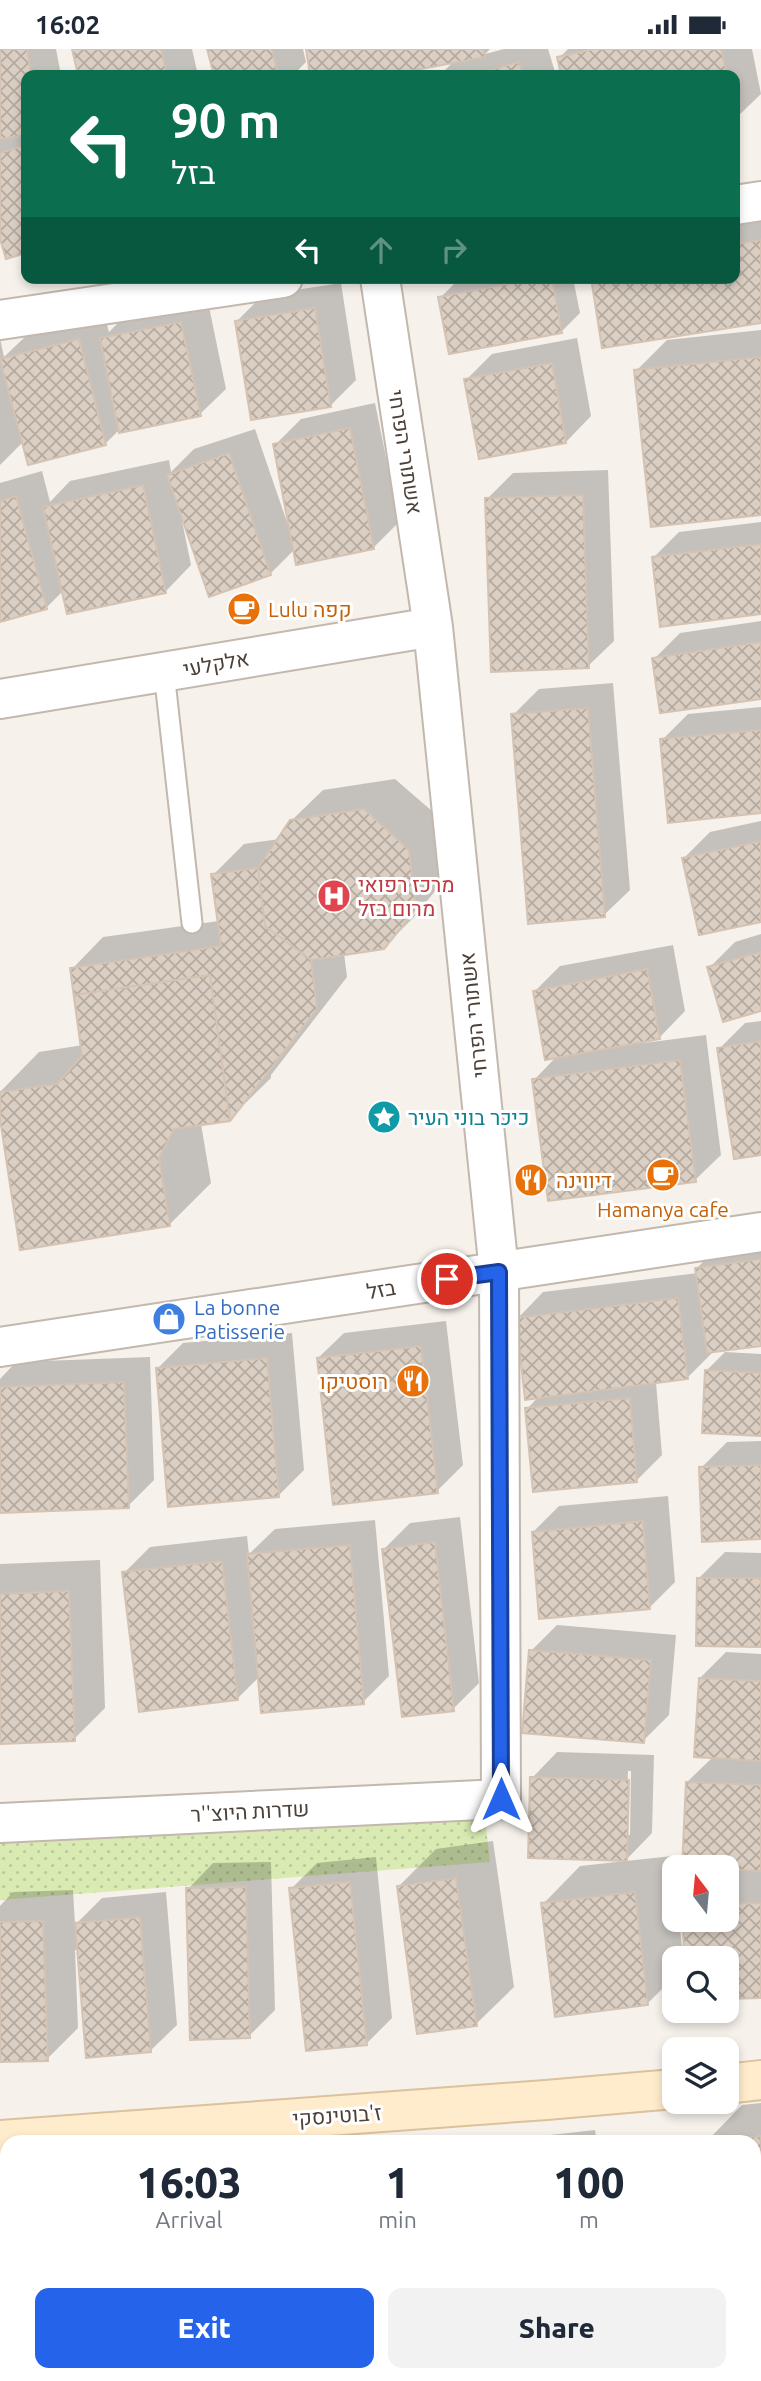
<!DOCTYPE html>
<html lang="en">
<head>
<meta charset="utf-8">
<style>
	body { margin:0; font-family:Ubuntu,Heebo,sans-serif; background:#f2f2f3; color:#1f2937; height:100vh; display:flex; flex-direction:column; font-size:26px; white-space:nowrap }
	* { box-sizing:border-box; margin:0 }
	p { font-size:23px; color:#747a83 }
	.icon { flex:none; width:38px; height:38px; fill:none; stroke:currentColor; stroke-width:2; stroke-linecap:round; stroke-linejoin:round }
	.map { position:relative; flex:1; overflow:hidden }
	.sheet { position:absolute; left:0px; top:2086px; width:761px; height:247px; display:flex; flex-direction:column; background:#fff; border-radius:21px 21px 0 0; box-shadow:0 4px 10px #0003 }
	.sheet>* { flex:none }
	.banner { position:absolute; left:21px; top:21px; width:719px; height:214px; border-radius:14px; box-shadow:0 4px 10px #0003; background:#0b6e4f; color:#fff; overflow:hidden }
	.needle { width:46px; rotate:344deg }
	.buttons { position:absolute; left:662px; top:1806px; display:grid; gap:14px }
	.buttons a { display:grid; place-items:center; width:77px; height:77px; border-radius:14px; background:#fff; box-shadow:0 4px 10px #0003; font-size:35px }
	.pin { position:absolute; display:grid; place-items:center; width:60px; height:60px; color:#fff; margin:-30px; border:4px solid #fff; border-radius:50%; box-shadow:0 2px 7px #0007 }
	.me { position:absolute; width:77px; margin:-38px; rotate:0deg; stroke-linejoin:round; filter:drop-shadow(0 0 5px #0008) }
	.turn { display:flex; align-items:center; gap:24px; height:147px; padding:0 35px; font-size:32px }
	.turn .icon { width:91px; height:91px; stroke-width:2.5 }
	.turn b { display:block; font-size:49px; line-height:60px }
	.lanes { display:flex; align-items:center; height:66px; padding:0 35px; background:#0003; justify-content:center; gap:35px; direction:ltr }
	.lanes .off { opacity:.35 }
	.eta { display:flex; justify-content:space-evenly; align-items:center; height:119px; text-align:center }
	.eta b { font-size:42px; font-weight:800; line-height:49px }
	.button { display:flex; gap:14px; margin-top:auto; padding:14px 35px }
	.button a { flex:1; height:80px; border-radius:14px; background:#2563eb; color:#fff; font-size:28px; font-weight:800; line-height:80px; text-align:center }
	.button a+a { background:#f2f2f3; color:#1f2937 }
	.status { display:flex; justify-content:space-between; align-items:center; height:49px; padding:0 35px; background:#fff; direction:ltr }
	.status svg { height:19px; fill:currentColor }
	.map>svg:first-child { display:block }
</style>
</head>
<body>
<div class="status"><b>16:02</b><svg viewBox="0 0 49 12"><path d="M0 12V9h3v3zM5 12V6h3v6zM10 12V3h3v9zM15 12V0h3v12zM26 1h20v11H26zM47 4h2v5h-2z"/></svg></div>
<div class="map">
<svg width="761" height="2332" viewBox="0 0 761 2332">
	<defs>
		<pattern id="park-dots" width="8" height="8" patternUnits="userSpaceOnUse" patternTransform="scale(1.75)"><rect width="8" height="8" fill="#d9ebb3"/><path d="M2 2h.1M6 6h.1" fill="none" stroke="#bccb9b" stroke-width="1.8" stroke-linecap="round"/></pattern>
		<pattern id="building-cross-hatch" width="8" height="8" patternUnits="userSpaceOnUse" patternTransform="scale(1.75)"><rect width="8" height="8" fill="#dbcfc3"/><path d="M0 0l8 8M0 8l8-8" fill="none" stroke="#b4aa9f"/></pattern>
	</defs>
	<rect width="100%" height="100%" fill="#f6f1eb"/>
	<path fill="url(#park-dots)" d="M484 1761 490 1813 0 1851V1786Z
		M135 2326H305L306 2332H136Z"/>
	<path fill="#d9ebb3" d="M451 2326H655L656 2332H452Z"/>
	<path fill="#0003" fill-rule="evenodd" d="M0 0H56L61 26H26V203L7 208 0 187Z
		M74 0H192L198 26H80Z
		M209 0H303L306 13 293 26H215Z
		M307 0H490L485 5 504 0H548L556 26H440L454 12 415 19 417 26H312Z
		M568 0H752L761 45 735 70V26H563L559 9Z
		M761 170V272L735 229V174Z
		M463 229H573L580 264 561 283 440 249 459 230Z
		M341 234 356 331 331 356 237 272 263 246Z
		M207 248 226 340 200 365 120 380 105 395 23 393 0 416V289L4 308 28 285 104 265 109 283 128 264Z
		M761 281V464L636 322 667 291Z
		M577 289 591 367 566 393 466 331 492 305Z
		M375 354 399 473 373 499 295 500 270 525 184 471 182 472 191 516 166 542 68 563 63 542 46 559 0 572V434L42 422 50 453 70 432 169 411 171 423 194 400 255 380 288 476 290 475 275 396 301 370Z
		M608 421 614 592 588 617 487 450 513 424Z
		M761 473V564L653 509 679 483Z
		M761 572V649L654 610 680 584Z
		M613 634 630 841 604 866 513 666 539 640Z
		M761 658V763L662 691 688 665Z
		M395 730 440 769 447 827 415 867 383 899 344 904 347 928 271 1026V1029L229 1070 201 1075 211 1134 169 1176 0 1059V1043L39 1003 83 996 72 920 103 888 219 872 213 826 244 795 280 790 291 772 323 741ZM421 852 423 854 410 871H405Z
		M761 772V871L684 809 710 783Z
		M761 885V961L709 919 735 893Z
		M673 896 685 962 660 988 643 991 644 994 706 986 721 1106 695 1131 534 1031 557 1007 534 943 560 917Z
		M761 972V1104L719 1000 745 974Z
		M761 1188V1295L713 1303 687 1329 656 1333 662 1406 637 1431 527 1360 539 1347 518 1269 543 1243 698 1224 697 1219 723 1193Z
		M446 1272 463 1416 437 1442 318 1309 344 1284Z
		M292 1284 304 1421 278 1447 157 1320 183 1294Z
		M725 1303 761 1305V1385L706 1322Z
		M150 1308 154 1431 128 1457 0 1462V1330L16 1313Z
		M761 1392V1489L701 1419 727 1393Z
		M668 1447 675 1533 649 1559 533 1483 559 1457Z
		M460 1468 479 1634 453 1660 384 1500 410 1474Z
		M375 1471 389 1627 363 1653 260 1627 237 1650 124 1524 150 1498 247 1487 249 1505 275 1480Z
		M725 1503 761 1504V1597L699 1529Z
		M100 1511 105 1659 74 1690 0 1693V1515Z
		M557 1576 676 1586 669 1666 643 1692 531 1602Z
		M726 1603 761 1605V1947L726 1909H674V1928L647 1955 543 1855 580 1817 672 1807 674 1871H679L683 1906H686L685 1871H726V1818L687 1733 714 1707 700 1629Z
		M557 1703 654 1706 652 1784 625 1812 532 1729ZM628 1722H631L630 1786H626Z
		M493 1792 514 1938 476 1975 398 1838 436 1800Z
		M376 1808 392 1969 366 1995 291 1840 317 1814Z
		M271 1813 275 1961 249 1987 188 1840 213 1814Z
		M73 1841 75 1876 102 1849 166 1843 177 1976 151 2001 79 1901H75L78 1979 47 2010 0 2011V1857L13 1843Z
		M761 2054V2332H687L693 2326H754V2093H706L742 2056Z
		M595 2081 597 2093H489Z
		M7 2104V2259H0V2105Z
		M7 2315V2326H46V2328L48 2326H149L150 2332H0V2316Z
		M313 2326H459L460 2332H314Z"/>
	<path fill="url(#building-cross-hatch)" stroke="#d4c3b3" stroke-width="2" d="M0 0H27L31 26H26V86L0 90Z
		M72 0H161L167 26H78Z
		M207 0H272L278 26H214Z
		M306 0H483L485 8 389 26H310Z
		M594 0H721L727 26H561L557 8Z
		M519 13 523 26H473Z
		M26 96V204L6 210 0 190V104Z
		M761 191V274L602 299 591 229H735V195Z
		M540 229H552L562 284 449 305 438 248Z
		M315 259 331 358 251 371 235 272Z
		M181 273 201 367 119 384 100 289Z
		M79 290 106 396 28 416 0 310Z
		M761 308V466L651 478 634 321Z
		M552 314 566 394 479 410 464 330Z
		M350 379 374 500 296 516 273 395Z
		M229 404 271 526 209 548 167 426Z
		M143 436 166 544 67 565 43 458Z
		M583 446 589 619 491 623 485 449Z
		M16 447 47 560 0 573V452Z
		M761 495V565L660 578 652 508Z
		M761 593V650L660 664 652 609Z
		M588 659 605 868 528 875 511 665Z
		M761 681V764L668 774 660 690Z
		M364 760 409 801 416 860 384 900 311 911 317 960 230 1072 174 1080 159 1109 170 1177 20 1201 0 1070V1043L57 1035 82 1007 70 919 221 897 211 825 258 819 290 771Z
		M364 760 409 801 416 860 384 900 311 911 265 877 258 819 290 771Z
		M761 792V873L699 886 682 809Z
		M761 903V962L723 973 707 918Z
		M647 920 660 990 545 1011 533 942Z
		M210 926 230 1072 174 1080 159 1109 170 1177 20 1201 0 1070V1043L57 1035 82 1007 74 946Z
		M761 992V1106L734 1110 717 999Z
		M680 1011 696 1133 548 1152 532 1030Z
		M761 1210V1297L707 1304 695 1219Z
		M678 1249 688 1330 525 1351 516 1269Z
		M421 1297 438 1444 333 1456 317 1309Z
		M267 1309 279 1448 168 1458 156 1319Z
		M705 1321 761 1324V1387L702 1384Z
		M124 1333 129 1459 0 1464V1338Z
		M630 1349 637 1433 533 1443 525 1359Z
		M761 1416V1490L702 1493 699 1418Z
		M643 1472 650 1560 539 1570 532 1483Z
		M435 1493 454 1662 402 1668 382 1500Z
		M350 1496 364 1655 261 1664 247 1505Z
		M222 1512 238 1651 139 1663 122 1523Z
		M697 1529H761V1598L696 1597Z
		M69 1542 75 1692 0 1695V1545Z
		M529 1601 651 1611 644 1694 522 1684Z
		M699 1629 761 1632V1712L694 1708Z
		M530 1728 629 1731 627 1812 528 1809Z
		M686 1733 761 1736V1822L682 1818Z
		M456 1829 477 1977 417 1985 397 1837Z
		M350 1833 367 1996 306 2002 289 1839Z
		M246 1838 250 1989 190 1991 186 1839Z
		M635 1843 648 1956 555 1968 541 1854Z
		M761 1854V1949L726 1950V1909H684L683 1871H726V1855Z
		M140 1868 151 2003 86 2009 75 1874Z
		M43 1872 48 2012 0 2013V1873Z
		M761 2087V2218L754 2219V2093H704Z
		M7 2127V2260L0 2261V2128Z
		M754 2239H761V2315H754Z
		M106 2326H121V2332H56Z
		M311 2326H401L402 2332H312Z"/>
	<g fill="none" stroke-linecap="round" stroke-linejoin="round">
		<defs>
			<path id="lane" d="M164 623 192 874"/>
			<path id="street" d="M735 156 761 152
				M0 271 283 229
				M0 650 433 578
				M0 1298 761 1183
				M0 1774 501 1750 499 1223 433 578 380 229"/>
			<path id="secondary" d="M726 2035 761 2031
				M0 2091 546 2051 674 2040"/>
		</defs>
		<use href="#lane" stroke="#c2b8ad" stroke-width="23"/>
		<use href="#street" stroke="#c2b8ad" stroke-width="42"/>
		<use href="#secondary" stroke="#dbc29c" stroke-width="42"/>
		<use href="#lane" stroke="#fff" stroke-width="19"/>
		<use href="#street" stroke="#fff" stroke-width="38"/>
		<use href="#secondary" stroke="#ffeccc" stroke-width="38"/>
	</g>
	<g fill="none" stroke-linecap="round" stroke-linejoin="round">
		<defs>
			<path id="route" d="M447 1230 499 1223 501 1750"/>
		</defs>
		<use href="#route" stroke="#184099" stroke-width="18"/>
		<use href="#route" stroke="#2563eb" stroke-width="12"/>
	</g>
	<defs>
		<symbol id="cafe-disc" viewBox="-11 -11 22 22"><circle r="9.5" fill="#e8710a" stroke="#fff"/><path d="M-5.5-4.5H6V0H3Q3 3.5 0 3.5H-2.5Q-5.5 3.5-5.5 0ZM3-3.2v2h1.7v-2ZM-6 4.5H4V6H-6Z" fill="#fff"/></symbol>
		<symbol id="hospital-disc" viewBox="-11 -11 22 22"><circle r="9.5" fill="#e0444e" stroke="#fff"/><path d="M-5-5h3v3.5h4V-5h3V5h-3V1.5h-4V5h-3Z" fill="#fff"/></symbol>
		<symbol id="sight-disc" viewBox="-11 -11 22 22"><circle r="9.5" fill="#0f9aa8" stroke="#fff"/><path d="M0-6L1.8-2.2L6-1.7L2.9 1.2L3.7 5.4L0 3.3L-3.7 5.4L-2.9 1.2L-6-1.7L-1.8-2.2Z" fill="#fff"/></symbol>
		<symbol id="restaurant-disc" viewBox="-11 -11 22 22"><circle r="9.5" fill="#e8710a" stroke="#fff"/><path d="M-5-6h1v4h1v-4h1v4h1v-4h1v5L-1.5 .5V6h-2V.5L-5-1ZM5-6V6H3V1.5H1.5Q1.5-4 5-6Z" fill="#fff"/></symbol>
		<symbol id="shop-disc" viewBox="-11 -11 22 22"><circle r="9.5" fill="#3f7fe0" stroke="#fff"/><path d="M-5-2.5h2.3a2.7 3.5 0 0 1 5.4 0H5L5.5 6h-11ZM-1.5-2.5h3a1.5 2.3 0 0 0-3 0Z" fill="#fff"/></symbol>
	</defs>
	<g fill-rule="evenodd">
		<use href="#cafe-disc" x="225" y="541" width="38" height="38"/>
		<use href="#hospital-disc" x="315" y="828" width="38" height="38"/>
		<use href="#sight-disc" x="365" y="1049" width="38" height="38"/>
		<use href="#cafe-disc" x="644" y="1107" width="38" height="38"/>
		<use href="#restaurant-disc" x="512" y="1112" width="38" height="38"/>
		<use href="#shop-disc" x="150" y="1251" width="38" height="38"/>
		<use href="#restaurant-disc" x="394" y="1313" width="38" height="38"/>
	</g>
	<g text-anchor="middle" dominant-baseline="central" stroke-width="6" stroke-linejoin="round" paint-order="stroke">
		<g font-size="21" fill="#4b4138" stroke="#fff">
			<text transform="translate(406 403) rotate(81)">אשתורי הפרחי</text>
			<text transform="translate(216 614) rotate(-10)">אלקלעי</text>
			<text transform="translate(473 966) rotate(-96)">אשתורי הפרחי</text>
			<text transform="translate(381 1240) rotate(-9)">בזל</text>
			<text transform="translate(250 1762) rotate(-3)">שדרות היוצ''ר</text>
			<text transform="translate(337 2066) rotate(-4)">ז'בוטינסקי</text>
		</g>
		<g font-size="21" fill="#c56008" stroke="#fff" text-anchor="start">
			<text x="268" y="560">Lulu קפה</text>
			<text x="556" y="1131">דיווינה</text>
			<text x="663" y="1160" text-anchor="middle">Hamanya cafe</text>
			<text x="388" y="1332" text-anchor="end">רוסטיקו</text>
		</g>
		<g font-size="21" fill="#be3a42" stroke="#fff" text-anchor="start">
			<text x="358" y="835">מרכז רפואי<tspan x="358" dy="24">מרום בזל</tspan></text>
		</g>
		<g font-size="21" fill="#0d838f" stroke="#fff" text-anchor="start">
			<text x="408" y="1068">כיכר בוני העיר</text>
		</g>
		<g font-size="21" fill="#366cbe" stroke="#fff" text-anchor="start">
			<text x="194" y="1258">La bonne<tspan x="194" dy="24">Patisserie</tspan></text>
		</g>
	</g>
</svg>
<div class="buttons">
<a><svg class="needle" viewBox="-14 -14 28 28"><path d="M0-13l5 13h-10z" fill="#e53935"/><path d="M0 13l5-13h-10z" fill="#747a83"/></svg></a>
<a><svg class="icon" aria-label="search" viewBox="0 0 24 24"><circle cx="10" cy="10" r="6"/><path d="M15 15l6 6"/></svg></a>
<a><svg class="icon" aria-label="layers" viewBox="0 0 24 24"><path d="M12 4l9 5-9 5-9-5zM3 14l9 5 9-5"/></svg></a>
</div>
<div class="pin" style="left:447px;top:1230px;background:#d93025"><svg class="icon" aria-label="arrive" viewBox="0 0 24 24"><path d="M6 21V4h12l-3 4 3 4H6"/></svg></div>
<svg class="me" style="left:501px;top:1750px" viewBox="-20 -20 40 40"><path d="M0-17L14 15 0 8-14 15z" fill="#2563eb" stroke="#fff" stroke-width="4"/></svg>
<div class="banner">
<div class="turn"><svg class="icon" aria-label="left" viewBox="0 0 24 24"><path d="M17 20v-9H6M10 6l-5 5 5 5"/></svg><div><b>90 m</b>בזל</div></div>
<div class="lanes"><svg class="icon" aria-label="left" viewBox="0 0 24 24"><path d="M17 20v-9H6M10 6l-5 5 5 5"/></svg><svg class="icon off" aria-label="ahead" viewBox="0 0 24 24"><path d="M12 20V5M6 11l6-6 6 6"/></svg><svg class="icon off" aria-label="right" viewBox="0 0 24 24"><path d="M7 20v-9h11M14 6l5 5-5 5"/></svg></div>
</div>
<section class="sheet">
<div class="eta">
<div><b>16:03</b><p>Arrival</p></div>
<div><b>1</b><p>min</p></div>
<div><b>100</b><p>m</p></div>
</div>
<div class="button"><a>Exit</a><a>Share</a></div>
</section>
</div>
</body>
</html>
